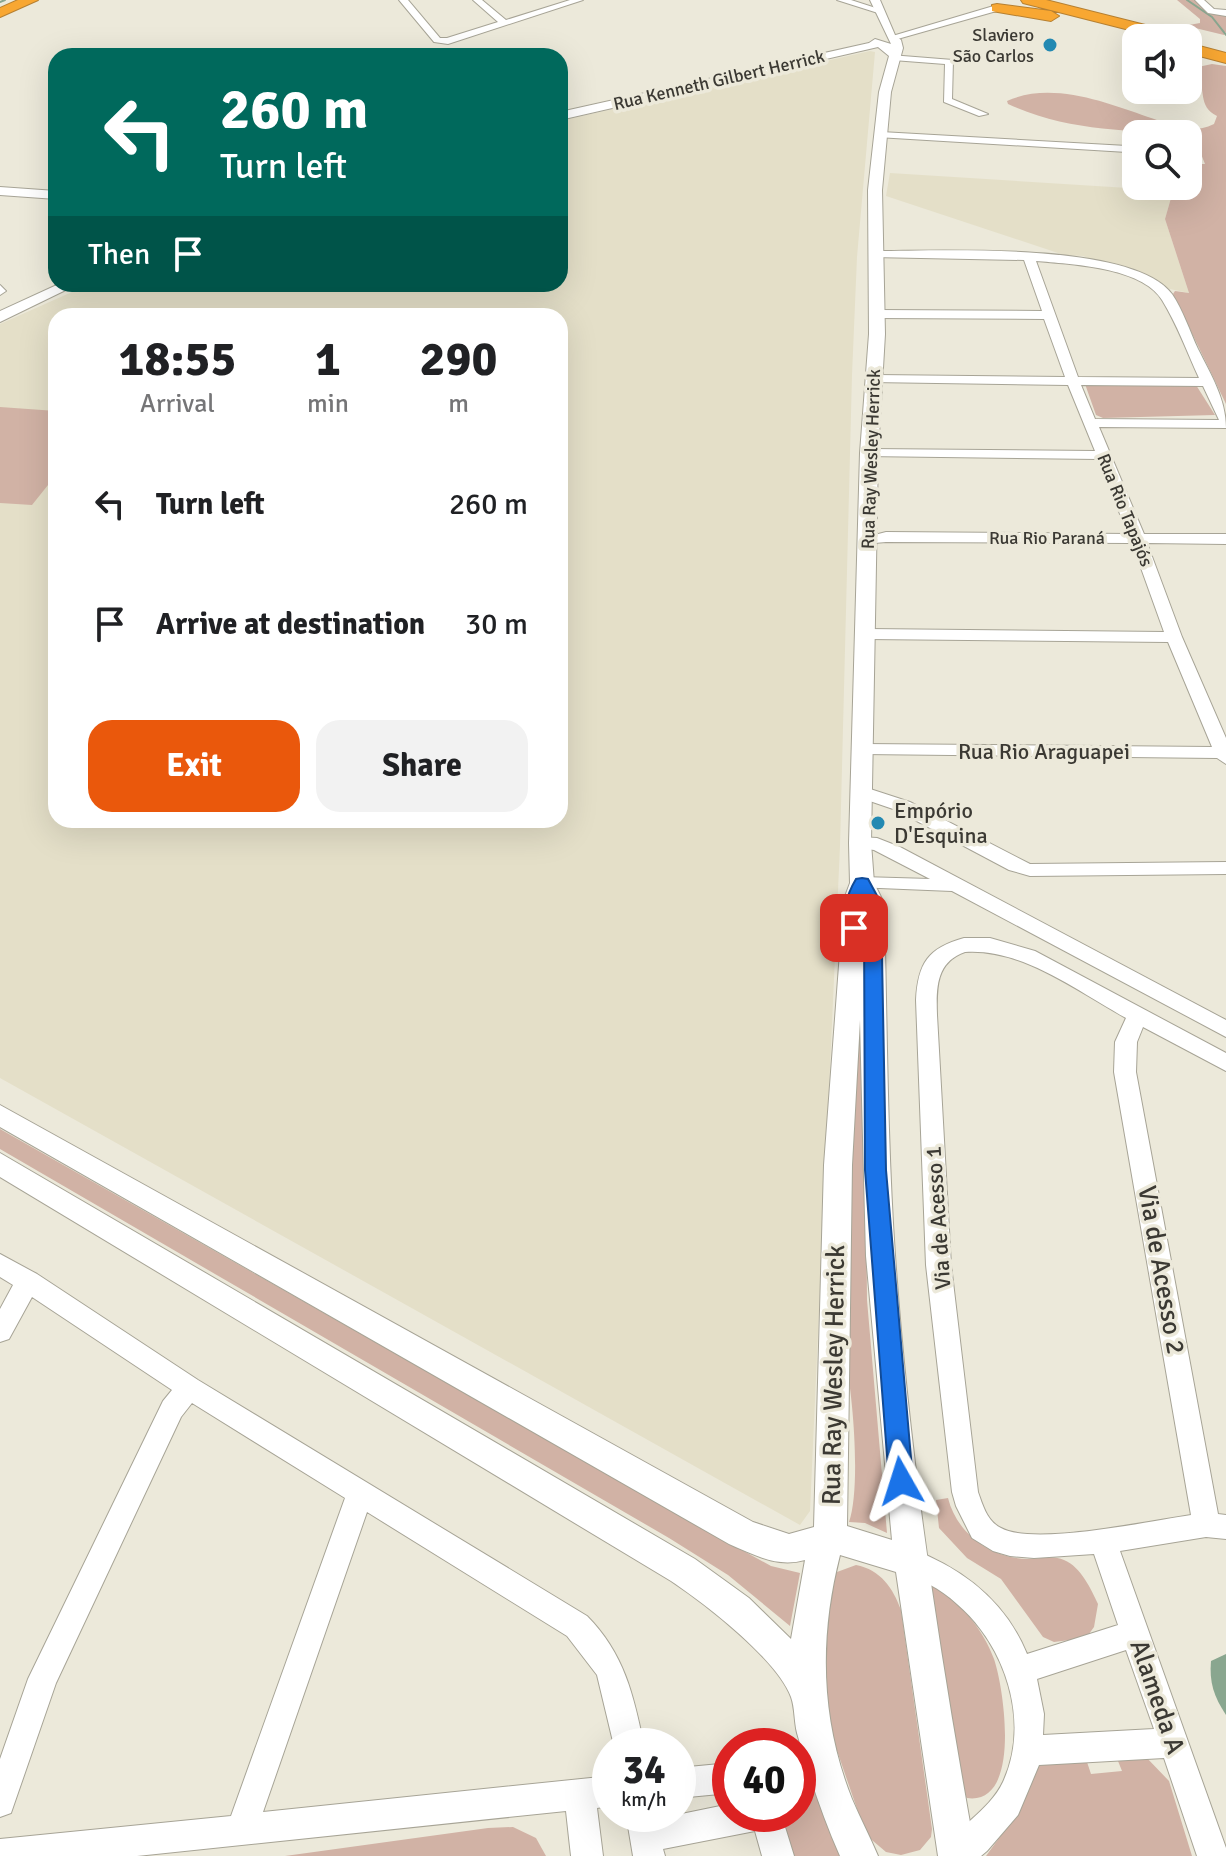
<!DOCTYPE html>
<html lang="en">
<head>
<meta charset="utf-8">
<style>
	body { margin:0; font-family:Signika,sans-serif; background:#f2f2f2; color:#202124; height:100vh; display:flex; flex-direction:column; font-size:30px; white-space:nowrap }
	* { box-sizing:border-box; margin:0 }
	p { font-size:26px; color:#757577 }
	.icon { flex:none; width:44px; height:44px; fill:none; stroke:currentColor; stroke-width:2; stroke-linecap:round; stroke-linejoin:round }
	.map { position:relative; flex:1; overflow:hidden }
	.sheet { position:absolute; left:48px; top:308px; width:520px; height:520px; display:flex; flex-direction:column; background:#fff; border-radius:24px; box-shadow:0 8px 32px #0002 }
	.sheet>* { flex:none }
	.banner { position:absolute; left:48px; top:48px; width:520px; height:244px; border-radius:24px; box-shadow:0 8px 32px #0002; background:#00695c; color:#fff; overflow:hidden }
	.buttons { position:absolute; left:1122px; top:24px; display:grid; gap:16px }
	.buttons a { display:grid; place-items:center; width:80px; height:80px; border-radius:16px; background:#fff; box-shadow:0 8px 32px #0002; font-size:40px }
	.speed { position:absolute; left:592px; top:1728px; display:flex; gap:16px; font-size:40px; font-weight:700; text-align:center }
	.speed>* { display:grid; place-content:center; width:104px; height:104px; border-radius:50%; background:#fff; box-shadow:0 8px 32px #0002; line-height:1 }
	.speed small { font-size:20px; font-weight:400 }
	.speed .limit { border:12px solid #d22; background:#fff; color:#111 }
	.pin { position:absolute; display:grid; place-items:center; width:68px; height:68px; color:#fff; margin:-34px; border-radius:16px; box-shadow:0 4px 12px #0006 }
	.me { position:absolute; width:88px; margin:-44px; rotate:354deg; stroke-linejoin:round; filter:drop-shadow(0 0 6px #0008) }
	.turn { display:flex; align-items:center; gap:28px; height:168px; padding:0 40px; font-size:36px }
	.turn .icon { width:104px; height:104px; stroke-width:2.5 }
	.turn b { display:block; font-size:56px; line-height:68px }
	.then { display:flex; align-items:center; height:76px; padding:0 40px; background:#0003; gap:16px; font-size:30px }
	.eta { display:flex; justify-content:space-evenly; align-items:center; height:136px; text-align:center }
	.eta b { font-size:48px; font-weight:700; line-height:56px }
	.button { display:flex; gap:16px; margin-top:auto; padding:16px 40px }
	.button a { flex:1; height:92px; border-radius:24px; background:#ea580c; color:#fff; font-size:32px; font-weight:700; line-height:92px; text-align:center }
	.button a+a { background:#f2f2f2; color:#202124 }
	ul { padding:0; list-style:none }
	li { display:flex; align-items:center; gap:24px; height:120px; padding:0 40px }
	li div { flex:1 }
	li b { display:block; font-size:30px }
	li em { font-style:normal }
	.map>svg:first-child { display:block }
</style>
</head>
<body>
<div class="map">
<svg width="1226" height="1856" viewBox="0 0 1226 1856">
	<rect width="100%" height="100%" fill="#ece9da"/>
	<path fill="#e4dfc8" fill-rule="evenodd" d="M870 51 875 52 857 257 852 375 840 846 810 1511 800 1525 0 1078V324L90 284H560V121ZM56 316H560V820H56Z
		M890 173 1160 190 1171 198 1165 219 1189 293 1165 288 1083 256 1064 255 886 196Z"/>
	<path fill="#d1b2a5" d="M1177 0H1195L1211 13 1226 14V32L1224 35 1191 27 1189 25 1200 23V19Z
		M1212 64 1226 66V404L1173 294 1175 291 1189 293 1165 219 1171 198 1163 192 1147 187 1188 186V164H1205L1193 134C1126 130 1070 132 1008 104L1007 101C1051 81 1105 102 1148 117 1173 125 1189 136 1214 124L1217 116C1197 106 1207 90 1196 71L1198 67Z
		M1085 384 1196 385 1215 415 1103 418 1096 415Z
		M0 407 56 411V475L32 505 0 503Z
		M864 970 867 1300 887 1533 865 1523 849 1522C861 1488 853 1393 845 1358L857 1046Z
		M0 1129 713 1534 771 1566 800 1573 790 1626 728 1575 669 1538 0 1149Z
		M948 1498C957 1534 991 1558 1027 1559 1039 1559 1053 1555 1064 1560 1081 1567 1091 1589 1098 1604L1094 1627 1086 1638 1054 1642 1043 1637 1001 1579 967 1558 939 1528 936 1500Z
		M856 1565C881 1570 893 1588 901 1610L932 1829 931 1837 920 1850 901 1855 886 1852 866 1835 833 1739 821 1669 829 1580 837 1572Z
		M931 1585H939C962 1606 983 1629 994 1659 1004 1688 1022 1806 967 1798L961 1792Z
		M1114 1751 1145 1756 1169 1781 1192 1856H986L1010 1823 1039 1766 1049 1760 1085 1756 1091 1774 1122 1771Z
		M798 1770 809 1773 844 1856H791L782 1814H798Z
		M513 1827 536 1838 546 1856H285L488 1828Z"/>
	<path fill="#89a68f" d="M1226 1654V1715C1214 1697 1209 1682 1211 1661Z"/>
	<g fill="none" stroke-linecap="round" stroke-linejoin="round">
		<path stroke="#89a68f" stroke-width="2" d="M1187 0 1212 17 1226 35
			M0 2 5 0"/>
		<defs>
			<path id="minor" d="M399 0H408L440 38H447L498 22 473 0H482L506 20 570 0H583L448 44 434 42Z
				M837 0H851L882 10 878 13Z
				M1195 0H1204L1214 9 1226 10V16L1208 13Z
				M997 5 1000 10 894 40 889 37Z
				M890 55 953 60 952 99 988 114 979 116 944 102 945 64 893 60Z
				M881 132 1127 146 1132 149 1127 152 877 137 876 135Z
				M876 251C939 251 1132 241 1172 294 1183 310 1190 332 1198 349 1211 375 1226 399 1226 428L1099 427 1144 534H1226V544L1147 543 1182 637 1226 738V764L1217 758 863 754 854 749 863 744 1212 747 1168 642 867 639 859 634 867 629 1164 632 1132 543 886 542 863 544V538L886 532 1128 534 1098 459 864 456V450L869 449 1095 451 1068 385 871 382V376L876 375 1065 377 1044 319 877 318 871 314 877 310 1042 311 1024 260 872 257V253ZM1036 261C1070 264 1142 267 1162 300 1177 324 1187 352 1199 378L1078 377ZM1081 385 1203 386 1219 420 1095 419Z
				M0 285 6 291 0 295Z
				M864 787 910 802 1030 864 1226 862V874L1030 876 1009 870 896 810 858 797 855 793 858 789Z
				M860 837 877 838 900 847 1226 1020V1037L952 891 855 887 852 883 855 879 862 877 930 879 874 850 853 847 851 843Z
				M964 938H990L1035 951 1226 1053V1071L1143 1027 1137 1042 1136 1072 1218 1514 1226 1515V1539L1206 1537 1120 1551 1226 1848V1856H1197L1164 1758 1039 1765 1018 1815 987 1851 981 1856H941C953 1828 989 1812 1003 1782 1031 1721 1005 1645 957 1604 940 1588 920 1579 899 1570L895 1561 899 1552 909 1548C962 1568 1005 1600 1027 1654L1118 1625 1094 1554 1034 1558 1010 1556 993 1551 972 1538 956 1506 952 1492 926 1265 916 1000C918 963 928 948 964 938ZM965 952C1022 948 1077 991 1126 1018L1115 1042 1114 1072 1191 1515C1150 1521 1034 1546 1001 1528 987 1521 983 1506 978 1492L951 1265 937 1015C936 988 936 962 965 952ZM1126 1650 1154 1729 1043 1735 1044 1714 1037 1679Z
				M0 1254 37 1274 198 1380 587 1616C624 1653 634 1696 644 1746H614L597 1675 567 1636 367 1512 263 1812 610 1776V1806L597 1808 603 1856H571L566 1811 137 1856H0V1839L231 1816 345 1498 192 1403 181 1417 56 1683 11 1813 0 1817V1759L28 1679 163 1401 172 1390 32 1297 9 1339 0 1342V1309L13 1285 0 1277Z
				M730 1763V1793L678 1798V1768Z
				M730 1804V1814H781L794 1856H762L755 1831 663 1849 665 1856H633L626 1814H656L657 1819Z"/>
			<path id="tertiary" d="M870 0H880L895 35 901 40 903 48 891 92 882 190 885 334 878 453 871 843 874 883 884 903C887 1020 887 1138 895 1255 909 1457 940 1657 976 1856H938L896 1572 840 1555C819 1637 820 1719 852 1799 860 1818 870 1837 878 1856H840C822 1815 809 1776 797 1733 794 1721 795 1708 791 1697 777 1659 704 1603 671 1581L0 1177V1153L695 1559 749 1598 791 1639 805 1560C777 1568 755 1555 729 1544L0 1127V1105L753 1522 789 1534 814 1527 824 1165 844 899 850 883 849 843 860 453 869 334 868 190 879 92 889 56 878 47 560 120V112L869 43 875 39 891 44ZM860 1020 866 1256 892 1540 847 1526 852 1165Z
				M0 187 56 191V199L0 195Z
				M59 284H78L0 322V311Z"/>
			<path id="motorway" d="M18 0H38L0 17V8Z
				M1021 0H1046L1185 35 1188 38H1161L1023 3Z
				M997 4 1051 11 1059 16 1051 21 992 11V5Z
				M1188 43 1226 53V63L1188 53Z"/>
		</defs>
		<use href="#minor" stroke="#a7a496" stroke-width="2"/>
		<use href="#tertiary" stroke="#a7a496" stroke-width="2"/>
		<use href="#motorway" stroke="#b68032" stroke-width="2"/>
		<use href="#minor" fill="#fff" fill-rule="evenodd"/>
		<use href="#tertiary" fill="#fff" fill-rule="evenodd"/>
		<use href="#motorway" fill="#f8a732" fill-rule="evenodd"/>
	</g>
	<path fill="#1a73e8" stroke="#114b97" stroke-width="2" d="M862 878 868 879 881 903 886 1170 913 1481 909 1489 901 1492 892 1489 889 1481 865 1170 864 915 860 933H847C840 916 847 894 856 879Z"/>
	<g fill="#2389b2" stroke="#ece9da" stroke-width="3">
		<circle cx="1050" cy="45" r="8"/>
		<circle cx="878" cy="823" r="8"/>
	</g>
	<g text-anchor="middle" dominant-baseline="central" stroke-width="7" stroke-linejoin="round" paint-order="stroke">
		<g font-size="18" fill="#3b3933" stroke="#ece9da" text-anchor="end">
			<text x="1034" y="35">Slaviero<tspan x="1034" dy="21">São Carlos</tspan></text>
		</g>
		<g font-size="18" fill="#3b3933" stroke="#ece9da">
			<text transform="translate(719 80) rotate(-13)">Rua Kenneth Gilbert Herrick</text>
			<text transform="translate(871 459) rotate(-88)">Rua Ray Wesley Herrick</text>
			<text transform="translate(1125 510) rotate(68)">Rua Rio Tapajós</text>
			<text x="1047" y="538">Rua Rio Paraná</text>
		</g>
		<g font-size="22" fill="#3b3933" stroke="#ece9da">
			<text x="1044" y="751">Rua Rio Araguapei</text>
			<text transform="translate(938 1218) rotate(-94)">Via de Acesso 1</text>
		</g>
		<g font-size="22" fill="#3b3933" stroke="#ece9da" text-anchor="start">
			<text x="894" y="810">Empório<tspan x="894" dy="25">D'Esquina</tspan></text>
		</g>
		<g font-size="26" fill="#3b3933" stroke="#ece9da">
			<text transform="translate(1161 1270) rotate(80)">Via de Acesso 2</text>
			<text transform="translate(834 1375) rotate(-89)">Rua Ray Wesley Herrick</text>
			<text transform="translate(1157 1697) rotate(71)">Alameda A</text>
		</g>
	</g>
</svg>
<div class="buttons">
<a><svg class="icon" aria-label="sound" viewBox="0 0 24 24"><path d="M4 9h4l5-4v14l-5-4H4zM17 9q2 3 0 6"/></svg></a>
<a><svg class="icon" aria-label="search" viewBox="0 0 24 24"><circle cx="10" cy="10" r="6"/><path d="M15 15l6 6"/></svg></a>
</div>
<div class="speed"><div>34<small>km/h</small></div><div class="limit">40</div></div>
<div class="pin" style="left:854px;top:928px;background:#d93025"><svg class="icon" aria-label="arrive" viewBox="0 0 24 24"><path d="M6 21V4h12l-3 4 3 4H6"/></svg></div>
<svg class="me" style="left:901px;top:1481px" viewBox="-20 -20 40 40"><path d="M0-17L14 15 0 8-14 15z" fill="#1a73e8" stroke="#fff" stroke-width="4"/></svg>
<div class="banner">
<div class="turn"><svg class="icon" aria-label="left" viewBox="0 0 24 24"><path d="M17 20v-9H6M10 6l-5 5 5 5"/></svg><div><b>260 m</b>Turn left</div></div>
<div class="then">Then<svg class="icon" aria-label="arrive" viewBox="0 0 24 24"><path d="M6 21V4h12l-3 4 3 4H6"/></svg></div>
</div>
<section class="sheet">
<div class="eta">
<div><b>18:55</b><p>Arrival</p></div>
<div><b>1</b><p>min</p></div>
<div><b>290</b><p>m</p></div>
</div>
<ul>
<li><svg class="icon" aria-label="left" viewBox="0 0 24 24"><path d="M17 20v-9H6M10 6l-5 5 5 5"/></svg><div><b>Turn left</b></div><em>260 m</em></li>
<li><svg class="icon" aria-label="arrive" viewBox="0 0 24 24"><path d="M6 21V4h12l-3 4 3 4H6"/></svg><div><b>Arrive at destination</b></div><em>30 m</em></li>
</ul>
<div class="button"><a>Exit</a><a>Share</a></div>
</section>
</div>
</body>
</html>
